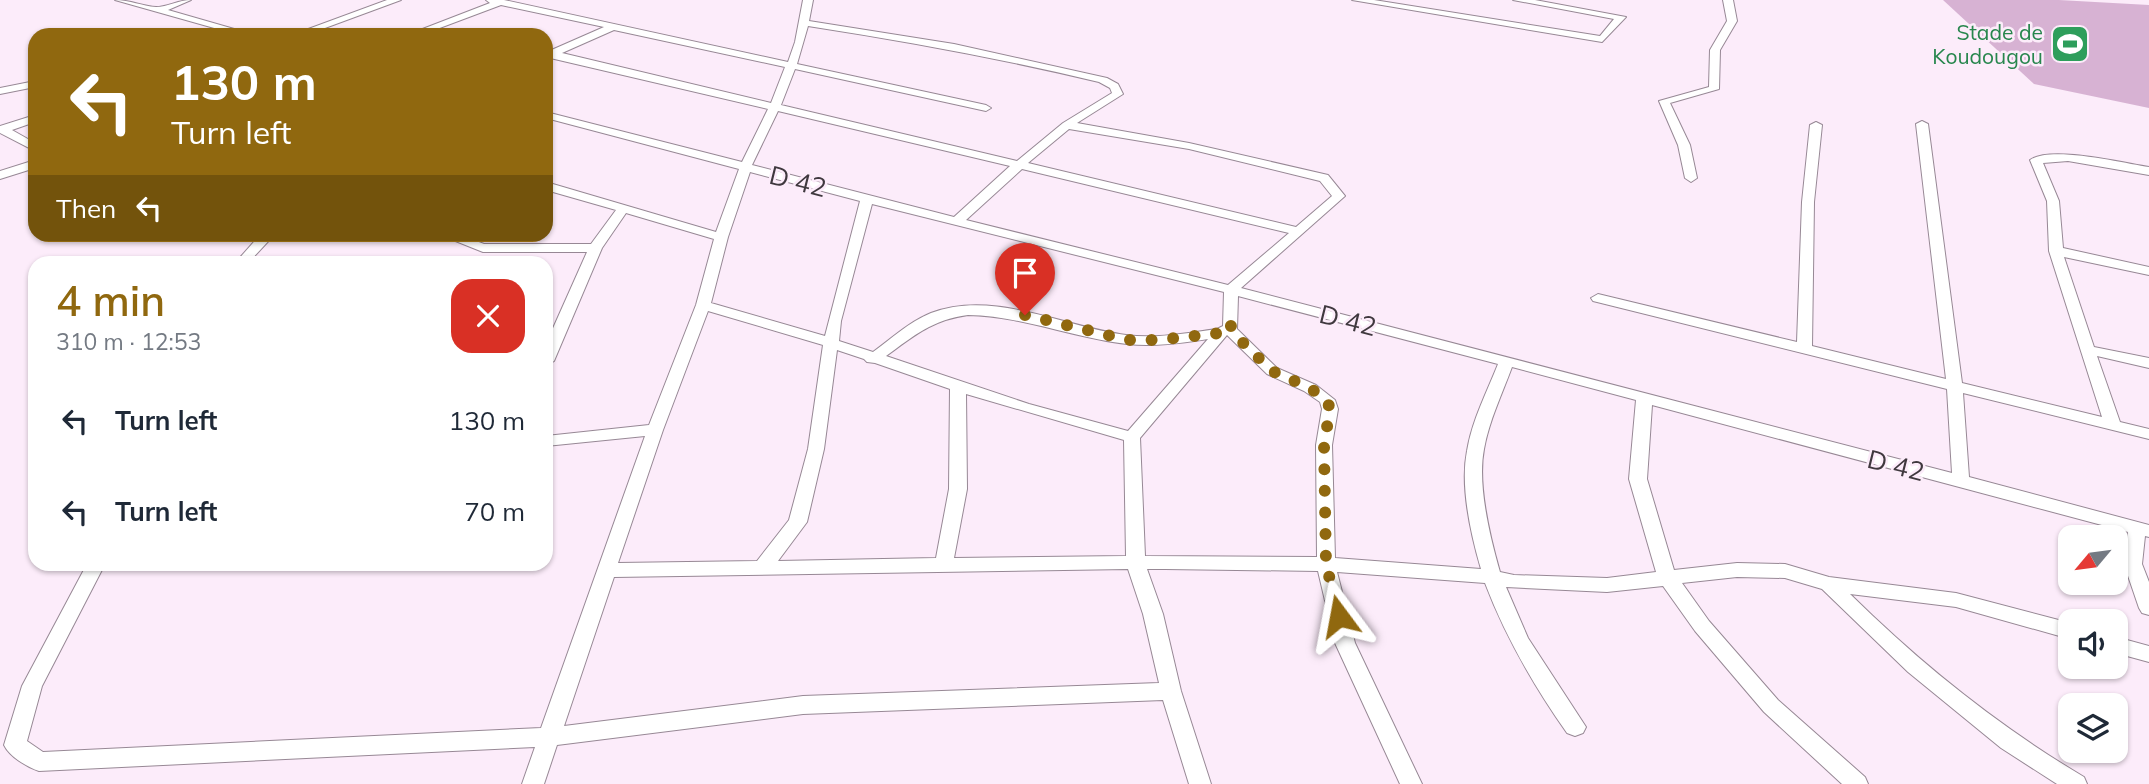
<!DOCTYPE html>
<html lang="en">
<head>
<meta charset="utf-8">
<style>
	body { margin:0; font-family:Mulish,sans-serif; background:#f2f2f3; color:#1f2937; height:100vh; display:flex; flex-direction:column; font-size:26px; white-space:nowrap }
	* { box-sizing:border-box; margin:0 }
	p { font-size:23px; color:#747a83 }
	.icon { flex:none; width:38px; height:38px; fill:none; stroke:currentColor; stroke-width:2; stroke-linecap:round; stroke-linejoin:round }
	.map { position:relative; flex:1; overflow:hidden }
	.drawer { position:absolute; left:28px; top:256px; width:525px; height:315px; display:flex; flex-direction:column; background:#fff; border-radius:21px; box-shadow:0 2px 5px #0004 }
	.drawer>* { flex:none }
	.guide { position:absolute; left:28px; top:28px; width:525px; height:214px; border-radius:21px; box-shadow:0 2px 5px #0004; background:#90680f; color:#fff; overflow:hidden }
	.needle { width:46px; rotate:241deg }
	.controls { position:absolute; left:2058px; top:525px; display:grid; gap:14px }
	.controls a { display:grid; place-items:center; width:70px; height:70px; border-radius:14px; background:#fff; box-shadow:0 2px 5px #0004; font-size:35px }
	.pin { position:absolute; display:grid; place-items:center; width:60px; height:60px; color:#fff; margin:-72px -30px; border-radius:50% 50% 50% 0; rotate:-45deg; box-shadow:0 0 7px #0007 }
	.pin .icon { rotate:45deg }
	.me { position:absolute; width:77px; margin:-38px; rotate:347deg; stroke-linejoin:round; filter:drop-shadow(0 0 5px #0008) }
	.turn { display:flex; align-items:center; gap:24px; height:147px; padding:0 28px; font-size:32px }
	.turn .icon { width:91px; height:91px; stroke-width:2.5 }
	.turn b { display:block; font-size:49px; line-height:60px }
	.then { display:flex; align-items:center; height:66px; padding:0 28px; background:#0003; gap:14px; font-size:26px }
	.round { display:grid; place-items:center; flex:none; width:74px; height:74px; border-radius:21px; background:#f2f2f3 }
	.overview { display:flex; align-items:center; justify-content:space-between; height:119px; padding:0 28px }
	h1 { font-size:42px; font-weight:600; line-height:52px; color:#90680f }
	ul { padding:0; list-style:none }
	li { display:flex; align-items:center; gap:21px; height:91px; padding:0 28px }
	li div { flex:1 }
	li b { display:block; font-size:26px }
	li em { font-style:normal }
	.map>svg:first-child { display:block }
</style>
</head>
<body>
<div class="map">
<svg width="2149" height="784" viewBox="0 0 2149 784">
	<rect width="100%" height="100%" fill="#fcecfa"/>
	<path fill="#d7b2d3" d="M1943 0H2059L2149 5V108L2034 84Z"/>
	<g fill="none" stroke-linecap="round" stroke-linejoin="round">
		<defs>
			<path id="minor" d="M115 0C130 0 142 6 156 7 167 7 179 0 191 0L168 10 255 35H239Z
				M387 0H401L306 35H292Z
				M486 0H504L788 62 795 42 803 0H813L809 21 954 44 1107 78 1118 84 1123 94 1077 123 1189 143 1328 175 1345 196 1241 288 1952 473 1947 389 1593 301 1591 298 1598 294 1797 342 1802 202 1810 125 1816 122 1822 125 1814 202 1812 346 1946 379 1916 124 1922 121 1928 124 1962 383 2102 417 2049 251 2047 201 2030 160C2050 145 2123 163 2149 167V175L2068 161 2043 163 2059 201 2063 248 2149 267V275L2064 257 2094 347 2149 358V368L2097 356 2120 422 2149 429V439L1963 393 1969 477 2149 525V537L2145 536 2142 564 2149 582V615L2142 613 2139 608 2124 564 2128 532 1652 405 1647 479 1674 570 1737 563 1785 564 1829 577 1956 593 2070 623V639L1956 607 1850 594C1921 664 1998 726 2084 777L2087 784H2057L2001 748 1908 672 1822 589 1785 578 1737 577 1682 583 1709 621 1778 700 1865 777 1868 784H1842L1764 712 1695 631 1663 586 1607 592 1506 587 1528 638 1586 727 1583 733 1575 736 1567 733C1534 686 1506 638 1485 583L1337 572 1355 643 1422 784H1400L1335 643 1318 571 1165 569H1147L1163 614 1181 691 1211 784H1189L1163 700 803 714 557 745 544 784H522L535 747 39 771C27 767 10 757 4 745L22 686 87 564H105L42 686 27 741 43 752 541 728 645 436 546 446V436L649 425 696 305 714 239 626 213 602 248 554 361 546 366V344L587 252H483L438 234H458L484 244H591L616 210 546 190V182L716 232 739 169 546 118V112L742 162 768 109 546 57 547 52 604 27 501 5 421 35H407L490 3ZM808 26C906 41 1003 59 1099 82L1110 88 1112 93 1063 123 1017 161 781 105 795 69 986 111 991 108 986 105 797 64ZM614 30 785 67 771 103 562 53ZM778 111 1010 166 954 217 752 165ZM1069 129 1189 149 1320 181 1332 196 1296 227 1028 163ZM1022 169 1289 233 1228 285 966 220ZM750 172 860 201 825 336 711 303 728 237ZM872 204 1224 292 1223 326 1217 329C1187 333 1156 339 1126 335 1064 327 993 289 931 313 909 322 891 339 873 352L839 341 841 321ZM1238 296 1498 364C1487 392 1472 420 1467 451 1460 486 1471 535 1481 569L1335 558 1332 445 1338 409 1335 400 1316 385 1277 368 1237 329ZM708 311 823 345 808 449 789 520 757 561 618 563 663 430ZM968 315C1023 316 1073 338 1127 344 1154 347 1182 343 1208 339L1128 431 1029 404 886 356C915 335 932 320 968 315ZM1227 335 1267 374 1304 391 1320 402 1322 409 1316 445 1317 557 1145 556 1140 438ZM837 350 864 359 867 362 875 363 950 389 949 489 936 558 778 561 807 522 824 449ZM1512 367 1636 400 1629 479 1656 572 1607 578 1514 575 1500 572C1490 537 1477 485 1484 449 1489 421 1502 394 1512 367ZM966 394 1124 440 1126 556 954 558 967 489ZM1128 569 1143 614 1159 683 803 696 564 726 614 577Z
				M1352 0H1374L1600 36 1614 19 1513 0H1535L1626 17 1602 42Z
				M1723 0H1733L1737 21 1720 50 1719 89 1670 103 1690 145 1697 178 1691 182 1685 178 1678 145 1659 101 1709 87 1710 50 1727 21Z
				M35 81V87L0 94V88Z
				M35 115V122L12 130 35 143V151L0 133V126Z
				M35 160V168L0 179V171Z
				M261 234H275L249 262H236Z
				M2116 637 2149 646V662L2116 653Z"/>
		</defs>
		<use href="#minor" stroke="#978895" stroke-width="2"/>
		<use href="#minor" fill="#fff" fill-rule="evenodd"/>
	</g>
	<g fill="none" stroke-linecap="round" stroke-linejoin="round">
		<path stroke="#90680f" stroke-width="12" stroke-dasharray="0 21.6" d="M1025 315 1128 340H1158L1221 333 1230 323 1233 333 1272 371 1310 388 1327 400 1330 409 1324 445 1326 564 1339 616"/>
	</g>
	<defs>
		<symbol id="stadium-square" viewBox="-11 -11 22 22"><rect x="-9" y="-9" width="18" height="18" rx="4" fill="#2e9e5b" stroke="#fcecfa"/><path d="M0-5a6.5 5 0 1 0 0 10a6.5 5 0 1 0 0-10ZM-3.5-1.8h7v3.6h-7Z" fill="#fff"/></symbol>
	</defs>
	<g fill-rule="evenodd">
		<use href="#stadium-square" x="2048" y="22" width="44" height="44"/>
	</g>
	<g text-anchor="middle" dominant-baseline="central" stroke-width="5" stroke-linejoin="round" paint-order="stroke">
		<g font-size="21" fill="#27864d" stroke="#fcecfa" text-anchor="end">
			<text x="2043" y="32">Stade de<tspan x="2043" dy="24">Koudougou</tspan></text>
		</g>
		<g font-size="26" fill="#3f383e" stroke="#fcecfa">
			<text transform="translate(798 181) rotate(14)">D 42</text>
			<text transform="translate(1348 320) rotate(14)">D 42</text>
			<text transform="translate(1896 465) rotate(14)">D 42</text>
		</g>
	</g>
</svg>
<div class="controls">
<a><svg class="needle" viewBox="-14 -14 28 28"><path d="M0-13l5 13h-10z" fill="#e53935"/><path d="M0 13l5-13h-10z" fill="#747a83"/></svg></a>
<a><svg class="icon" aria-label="sound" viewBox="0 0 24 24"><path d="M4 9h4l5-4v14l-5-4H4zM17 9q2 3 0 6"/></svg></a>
<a><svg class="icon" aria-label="layers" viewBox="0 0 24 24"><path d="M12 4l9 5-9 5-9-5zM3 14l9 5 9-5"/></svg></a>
</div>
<div class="pin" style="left:1025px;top:315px;background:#d93025"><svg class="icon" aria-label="arrive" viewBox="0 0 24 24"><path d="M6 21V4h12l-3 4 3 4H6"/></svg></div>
<svg class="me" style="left:1339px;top:616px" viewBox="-20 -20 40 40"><path d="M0-17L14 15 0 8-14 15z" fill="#90680f" stroke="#fff" stroke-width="4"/></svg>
<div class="guide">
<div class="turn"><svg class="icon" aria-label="left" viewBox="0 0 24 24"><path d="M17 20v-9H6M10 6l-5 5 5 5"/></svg><div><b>130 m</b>Turn left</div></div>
<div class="then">Then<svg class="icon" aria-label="left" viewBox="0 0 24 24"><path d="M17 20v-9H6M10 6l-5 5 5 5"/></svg></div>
</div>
<section class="drawer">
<div class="overview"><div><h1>4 min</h1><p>310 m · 12:53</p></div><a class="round" style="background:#d93025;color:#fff"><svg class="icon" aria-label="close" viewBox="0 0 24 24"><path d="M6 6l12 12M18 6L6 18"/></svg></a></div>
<ul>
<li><svg class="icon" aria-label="left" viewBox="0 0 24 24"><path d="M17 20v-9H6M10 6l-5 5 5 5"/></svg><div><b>Turn left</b></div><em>130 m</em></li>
<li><svg class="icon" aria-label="left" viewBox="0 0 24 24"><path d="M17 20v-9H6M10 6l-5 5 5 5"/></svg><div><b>Turn left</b></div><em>70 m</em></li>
</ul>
</section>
</div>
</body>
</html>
